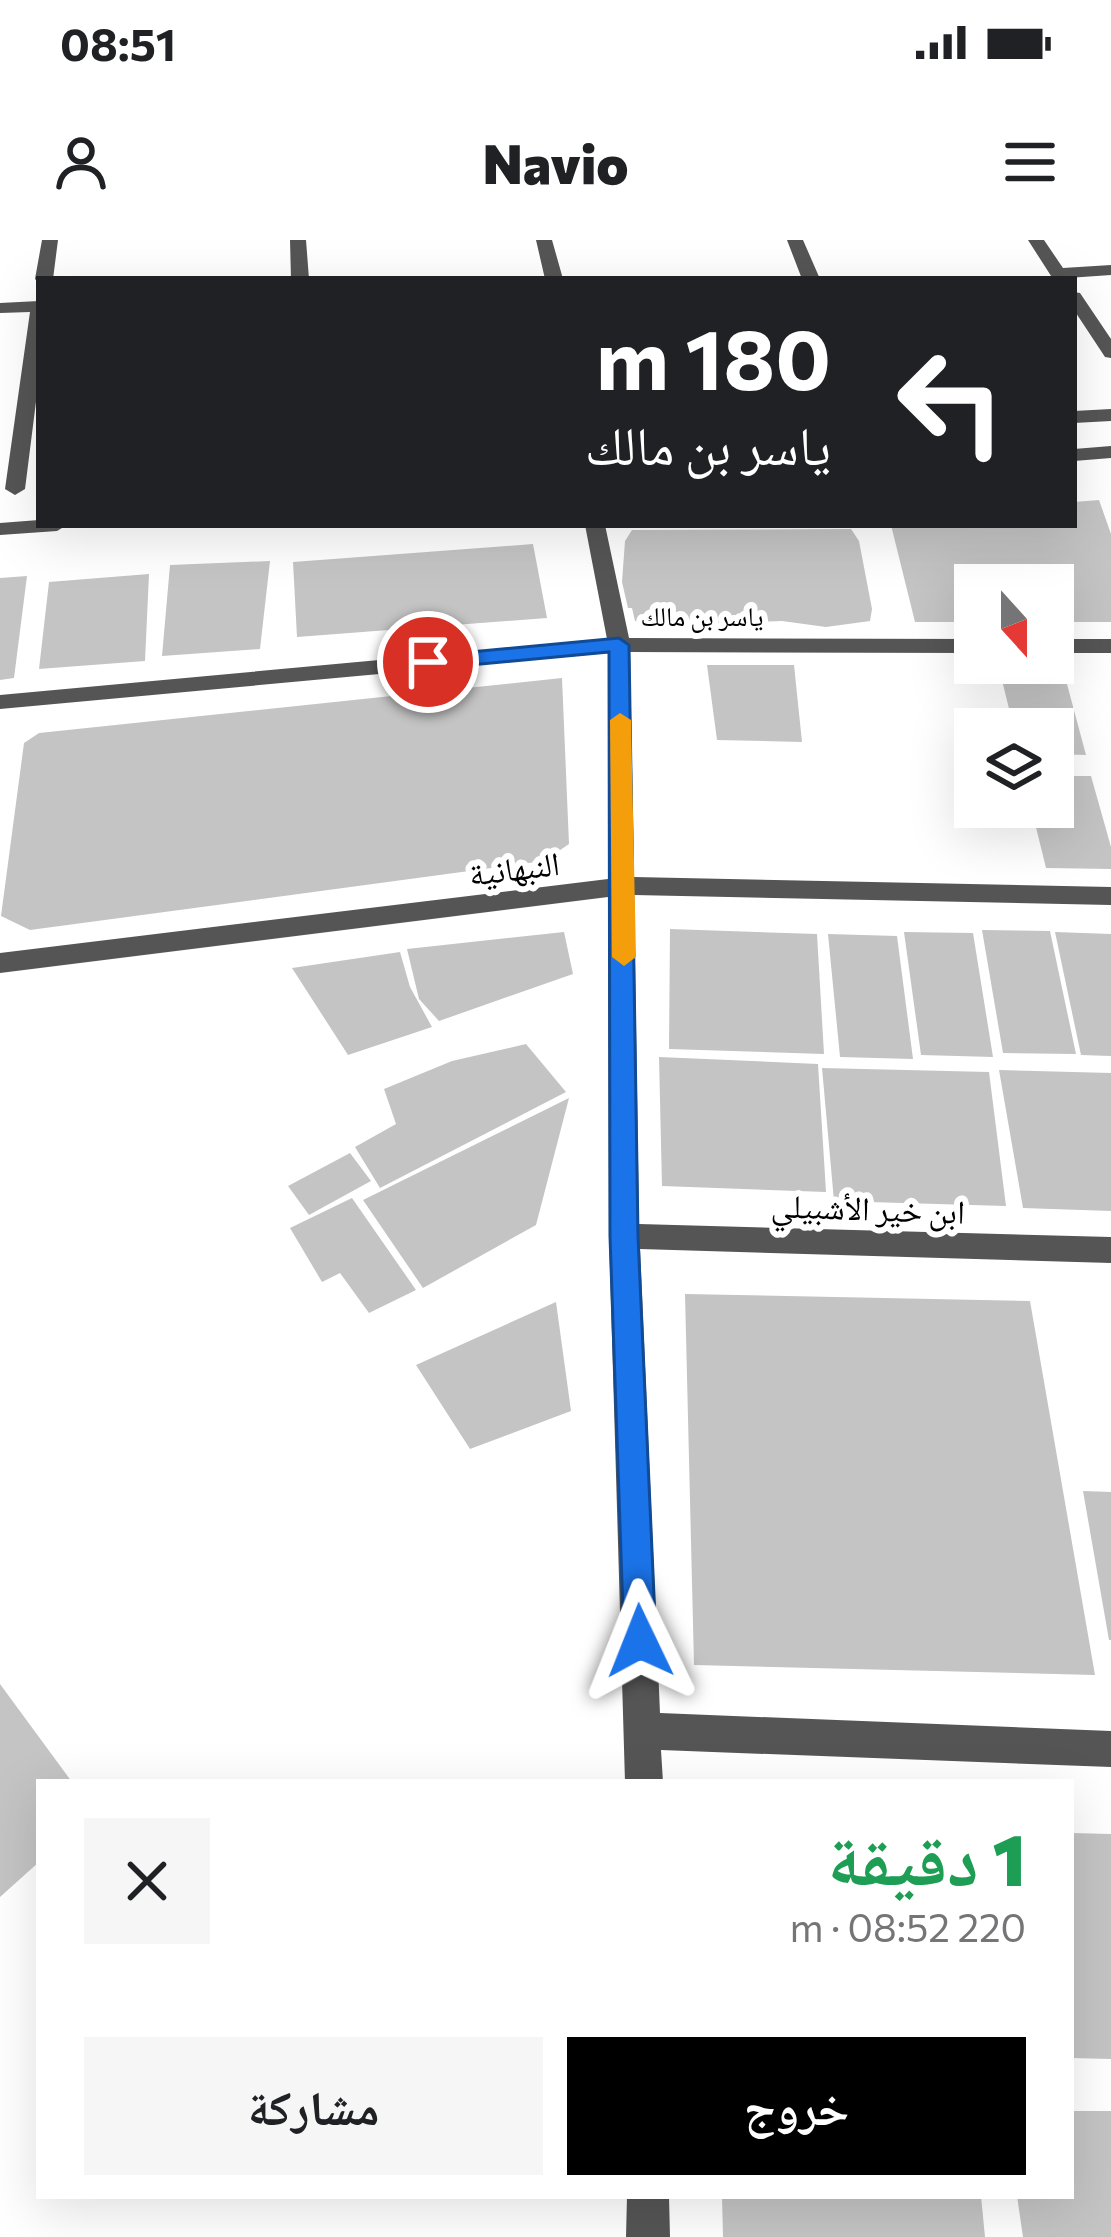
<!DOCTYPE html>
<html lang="ar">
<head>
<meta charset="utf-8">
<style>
	body { margin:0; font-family:Commissioner,"Noto Naskh Arabic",sans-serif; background:#f6f6f6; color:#202124; direction:rtl; height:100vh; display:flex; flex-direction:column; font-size:45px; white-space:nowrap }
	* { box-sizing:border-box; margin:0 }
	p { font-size:39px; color:#757577 }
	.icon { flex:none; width:66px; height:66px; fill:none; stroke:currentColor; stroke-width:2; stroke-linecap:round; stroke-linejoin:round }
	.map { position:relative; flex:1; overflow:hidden; direction:ltr }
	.sheet { position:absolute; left:36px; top:1539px; width:1038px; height:420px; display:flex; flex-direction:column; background:#fff; border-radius:0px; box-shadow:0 12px 48px #0002; direction:rtl }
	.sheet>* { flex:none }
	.banner { position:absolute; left:36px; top:36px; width:1041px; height:252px; border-radius:0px; box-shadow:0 12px 48px #0002; direction:rtl; background:#202124; color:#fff; overflow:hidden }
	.needle { width:78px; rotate:159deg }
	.tools { position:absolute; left:954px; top:324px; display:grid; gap:24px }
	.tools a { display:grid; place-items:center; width:120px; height:120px; border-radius:0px; background:#fff; box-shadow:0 12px 48px #0002; font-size:60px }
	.pin { position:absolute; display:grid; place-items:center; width:102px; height:102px; color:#fff; margin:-51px; border:6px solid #fff; border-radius:50%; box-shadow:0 3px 12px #0007 }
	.me { position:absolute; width:132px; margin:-66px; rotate:358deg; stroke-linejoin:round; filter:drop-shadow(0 0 9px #0008) }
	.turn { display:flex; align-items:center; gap:42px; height:252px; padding:0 48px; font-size:54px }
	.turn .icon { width:156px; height:156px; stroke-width:2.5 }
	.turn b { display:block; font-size:84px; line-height:102px }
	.round { display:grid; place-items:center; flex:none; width:126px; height:126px; border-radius:0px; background:#f6f6f6 }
	.overview { display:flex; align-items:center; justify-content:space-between; height:204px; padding:0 48px }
	h1 { font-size:72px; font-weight:800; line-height:90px; color:#1e9e55 }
	.button { display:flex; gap:24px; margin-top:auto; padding:24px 48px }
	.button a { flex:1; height:138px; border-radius:0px; background:#000; color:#fff; font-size:48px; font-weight:800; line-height:138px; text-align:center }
	.button a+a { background:#f6f6f6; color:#202124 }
	.status { display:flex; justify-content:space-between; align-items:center; height:84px; padding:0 60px; background:#fff; direction:ltr }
	.status svg { height:33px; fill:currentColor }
	header { display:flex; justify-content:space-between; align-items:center; height:156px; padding:0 48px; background:#fff; font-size:54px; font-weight:800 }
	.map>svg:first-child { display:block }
</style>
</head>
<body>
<div class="status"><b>08:51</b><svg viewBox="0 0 49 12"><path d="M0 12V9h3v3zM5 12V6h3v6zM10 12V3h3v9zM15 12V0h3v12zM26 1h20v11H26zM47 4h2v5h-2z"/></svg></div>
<header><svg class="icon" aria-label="menu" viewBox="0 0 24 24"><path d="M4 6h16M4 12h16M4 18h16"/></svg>Navio<svg class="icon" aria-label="person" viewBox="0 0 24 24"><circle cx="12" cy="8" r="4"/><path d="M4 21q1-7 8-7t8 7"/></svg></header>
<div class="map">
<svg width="1111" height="1997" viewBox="0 0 1111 1997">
	<rect width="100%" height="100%" fill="#fff"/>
	<path fill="#c4c4c4" d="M1099 260 1111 294V382H1053V345H975V382H915L891 285H1074V262Z
		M851 289 859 301 872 369 870 381 826 387 782 381 654 385 635 381 632 368H628L622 342 625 301 632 290Z
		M533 304 547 378 297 397 293 322Z
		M270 321 260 409 162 416 170 325Z
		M149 334 145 421 39 429 49 342Z
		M27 336 14 438 0 440V338Z
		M707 425H794L802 502 717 500Z
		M1000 432 1064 433 1086 515 1053 514V489H1014Z
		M562 438 569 604 544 621 30 690 1 676 24 503 39 493Z
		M1053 536H1091L1111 607V629L1046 628 1031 567H1053Z
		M670 689 817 694 824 814 669 809Z
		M982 690 1050 691 1076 814 1003 813Z
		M564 692 573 734 439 781 419 759 407 709Z
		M904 692 973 693 993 817 921 815Z
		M1055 692 1111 694V816L1081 815Z
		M828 694 897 696 913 819 840 817Z
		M400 712 410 747 432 787 348 815 292 728Z
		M526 804 566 852 380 948 355 907 396 884 384 849 452 821Z
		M659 817 818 824 826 952 662 946Z
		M822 828 989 832 1006 966 834 961Z
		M999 830 1111 833V971L1023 968Z
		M569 858 536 985 423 1048 363 960Z
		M350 913 371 941 309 975 288 946Z
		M352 958 416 1050 369 1073 340 1033 322 1042 290 988Z
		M685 1054 1030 1061 1095 1435 694 1425Z
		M556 1062 571 1171 470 1209 416 1125Z
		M1083 1251 1111 1252V1400H1109Z
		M0 1444 72 1542H39V1622L0 1657Z
		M1071 1593 1111 1594V1819L1071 1818Z
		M1071 1871H1111V1997H1023L1017 1956H1071Z
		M722 1956H981L985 1997H723Z"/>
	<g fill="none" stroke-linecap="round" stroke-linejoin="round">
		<path fill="#555" fill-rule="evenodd" d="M42 0H58L53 39H39V43L35 39Z
			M290 0H306L309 39H291Z
			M536 0H552L563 39H545Z
			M787 0H803L820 39H802Z
			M1028 0H1044L1063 28 1111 25V35L1053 39Z
			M1074 52 1080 53 1111 99V118L1105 117 1074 70Z
			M39 61V138L25 249 15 255 5 249 30 72 0 73V63Z
			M1111 169V181L1074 183V171Z
			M1111 206V218L1074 221V209Z
			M39 280V285H67L57 291 0 295V283Z
			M585 285H605L629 398 975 399V413L630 412 634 637 1111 647V665L634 655 639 984 1111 997V1023L640 1009 660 1473 1111 1491V1527L661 1510 663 1542H625L609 996 608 657 0 733V713L608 639V413L0 469V455L607 399Z
			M1053 399H1111V413H1053Z
			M627 1956H669L670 1997H626Z"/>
	</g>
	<path fill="#1a73e8" stroke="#114b97" stroke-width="3" d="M619 398 629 405 638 996 656 1401 652 1412 640 1417 629 1412 624 1401 610 996 609 412 428 429 418 422 428 416Z"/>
	<path fill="#f59e0b" d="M620 473 631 480 636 717 624 726 612 717 610 480Z"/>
	<g text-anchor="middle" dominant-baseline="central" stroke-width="12" stroke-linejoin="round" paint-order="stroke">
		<g font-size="27" fill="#000" stroke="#fff">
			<text x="702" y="375">ياسر بن مالك</text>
		</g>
		<g font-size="33" fill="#000" stroke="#fff">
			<text transform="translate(514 627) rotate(-7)">النبهانية</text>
			<text transform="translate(868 967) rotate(2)">ابن خير الأشبيلي</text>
		</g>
	</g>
</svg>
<div class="tools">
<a><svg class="needle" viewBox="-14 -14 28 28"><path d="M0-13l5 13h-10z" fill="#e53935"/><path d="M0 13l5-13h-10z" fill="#757577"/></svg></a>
<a><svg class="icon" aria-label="layers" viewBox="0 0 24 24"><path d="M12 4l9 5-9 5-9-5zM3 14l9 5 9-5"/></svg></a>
</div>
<div class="pin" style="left:428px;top:422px;background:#d93025"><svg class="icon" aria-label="arrive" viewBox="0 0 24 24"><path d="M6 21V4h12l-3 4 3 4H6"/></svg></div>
<svg class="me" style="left:640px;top:1401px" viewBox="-20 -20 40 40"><path d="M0-17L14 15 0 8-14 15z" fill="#1a73e8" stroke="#fff" stroke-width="4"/></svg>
<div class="banner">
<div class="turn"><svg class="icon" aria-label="left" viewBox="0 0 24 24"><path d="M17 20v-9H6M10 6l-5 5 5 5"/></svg><div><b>180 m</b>ياسر بن مالك</div></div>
</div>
<section class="sheet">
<div class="overview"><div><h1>1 دقيقة</h1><p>220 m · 08:52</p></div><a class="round"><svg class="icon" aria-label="close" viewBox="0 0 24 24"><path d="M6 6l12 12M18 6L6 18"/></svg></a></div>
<div class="button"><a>خروج</a><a>مشاركة</a></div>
</section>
</div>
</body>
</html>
